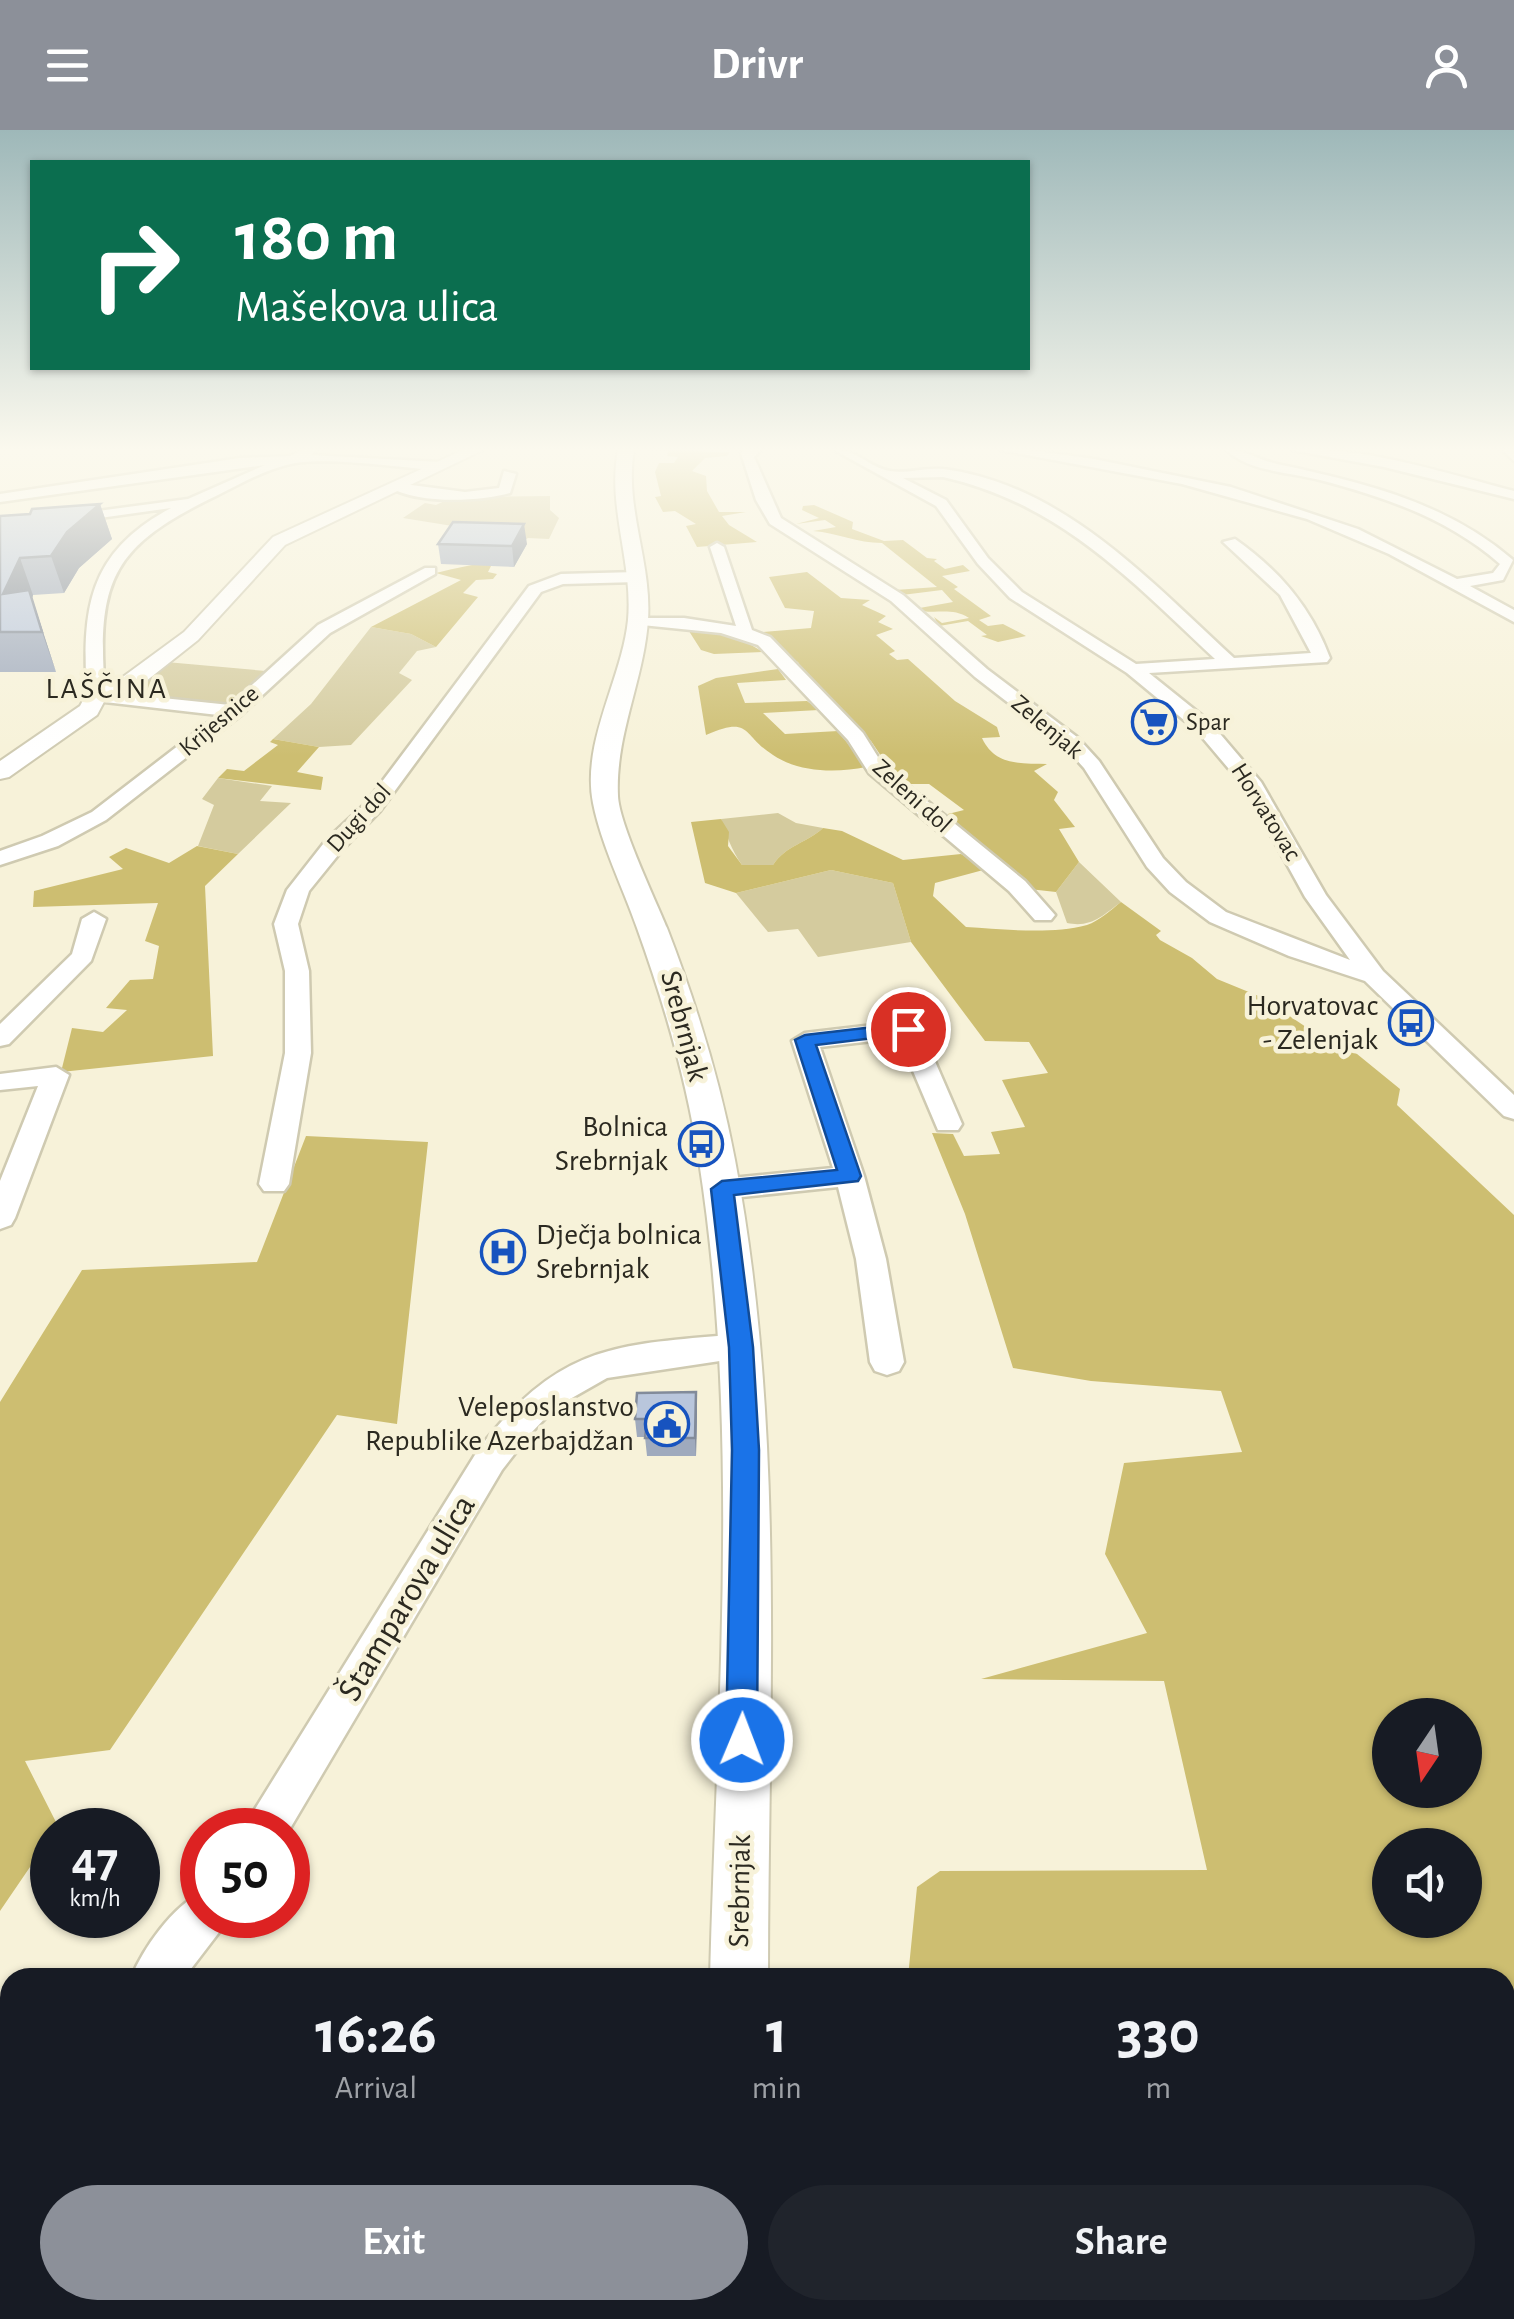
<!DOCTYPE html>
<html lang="en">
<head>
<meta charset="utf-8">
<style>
	body { margin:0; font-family:"Alegreya Sans",sans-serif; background:#20242c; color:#f1f3f6; height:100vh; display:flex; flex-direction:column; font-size:38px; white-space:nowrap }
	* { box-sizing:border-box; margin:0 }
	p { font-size:32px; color:#9ea1a6 }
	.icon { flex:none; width:55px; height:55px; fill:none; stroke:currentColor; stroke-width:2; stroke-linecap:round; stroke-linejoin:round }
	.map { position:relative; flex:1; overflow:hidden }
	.sheet { position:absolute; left:0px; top:1838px; width:1515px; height:352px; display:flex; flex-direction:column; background:#171b24; border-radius:30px 30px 0 0; box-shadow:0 2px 8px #0004 }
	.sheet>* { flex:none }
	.guide { position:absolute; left:30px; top:30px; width:1000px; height:210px; border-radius:0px; box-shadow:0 2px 8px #0004; background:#0b6e4f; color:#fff; overflow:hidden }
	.needle { width:65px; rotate:193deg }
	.buttons { position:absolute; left:1372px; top:1568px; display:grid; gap:20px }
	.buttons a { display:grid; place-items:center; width:110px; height:110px; border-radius:50%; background:#171b24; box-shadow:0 2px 8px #0004; font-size:50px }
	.speed { position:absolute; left:30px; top:1678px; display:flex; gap:20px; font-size:50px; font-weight:700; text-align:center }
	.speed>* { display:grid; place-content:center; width:130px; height:130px; border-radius:50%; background:#171b24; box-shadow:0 2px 8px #0004; line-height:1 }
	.speed small { font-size:25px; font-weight:400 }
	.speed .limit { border:15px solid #d22; background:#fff; color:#111 }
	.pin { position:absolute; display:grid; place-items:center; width:85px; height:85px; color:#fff; margin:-42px; border:5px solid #fff; border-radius:50%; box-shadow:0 2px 10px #0007 }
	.me { position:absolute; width:110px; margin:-55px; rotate:1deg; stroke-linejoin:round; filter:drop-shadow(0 0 8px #0008) }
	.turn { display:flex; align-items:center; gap:35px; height:210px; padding:0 40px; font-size:45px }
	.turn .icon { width:130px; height:130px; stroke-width:2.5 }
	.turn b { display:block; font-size:70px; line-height:85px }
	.eta { display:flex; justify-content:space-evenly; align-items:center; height:170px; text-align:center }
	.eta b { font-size:60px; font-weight:700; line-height:70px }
	.primary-button { display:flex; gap:20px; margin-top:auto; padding:20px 40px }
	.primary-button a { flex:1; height:115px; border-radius:60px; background:#8c9099; color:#fff; font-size:40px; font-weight:700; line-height:115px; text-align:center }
	.primary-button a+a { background:#20242c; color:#f1f3f6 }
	header { display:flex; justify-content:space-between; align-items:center; height:130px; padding:0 40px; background:#8c9099; color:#fff; font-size:45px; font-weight:700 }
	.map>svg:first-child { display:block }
</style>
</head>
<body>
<header><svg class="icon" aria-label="menu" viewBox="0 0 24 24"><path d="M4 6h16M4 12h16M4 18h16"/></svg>Drivr<svg class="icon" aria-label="person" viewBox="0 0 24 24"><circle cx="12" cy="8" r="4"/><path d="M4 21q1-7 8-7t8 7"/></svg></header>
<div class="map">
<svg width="1514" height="2189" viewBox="0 0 1514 2189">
	<rect width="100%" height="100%" fill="#f7f2d9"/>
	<path fill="#d4cb9e" d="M550 366V380L559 388 549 409 528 408 520 413 465 398 403 388 425 373 436 375 453 367Z
		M371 497 411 504 436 517 417 521 399 543 412 550 351 615 319 617 273 609 311 574Z
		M166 532 266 541 226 575 129 562Z
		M218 648 272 656 260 671 291 673 238 724 198 716 214 675 202 669Z
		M778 683 796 693 823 698C807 713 786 715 773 735H742C731 719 727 706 721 689Z
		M1079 732 1121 772C1102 786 1091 798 1067 793L1056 762Z
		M831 740 893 753 911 812 818 827 798 799 768 802 736 763Z"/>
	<path fill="#cdbe71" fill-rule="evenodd" d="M649 320C677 318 703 323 730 322L727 326 705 328 692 341 706 346 707 361 719 382H746L722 386 729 395 757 412 697 417 686 396 696 394 675 381 663 382 655 367 661 366 655 342 659 333H674L678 327 667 326 668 321Z
		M814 375 853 392 852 399 884 411 903 410 927 428 937 429 934 431 945 439 963 435 970 441 942 446 958 457 954 459 991 486 979 490 988 496 1003 494 1026 506 998 512 981 506 987 505 968 491 939 496 934 487 942 493 969 488C950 476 934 486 914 479L953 472 942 460 902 465 895 460 937 457 882 413C857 413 838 403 813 401L836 397 825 390 796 394 819 388 802 380 803 376Z
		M494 430 488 442 497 444 493 449 476 450 463 463 478 467 436 517 411 504 371 497 461 450 436 443C455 438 474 435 494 430Z
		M807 442 841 468 870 470 862 475 886 486 878 492 893 499 876 505 895 521 889 524 897 530 908 529 955 571 997 597 1000 607 982 608C995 636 1020 633 1047 634L1034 641 1058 662 1054 670 1075 697 1059 699 1079 732 1056 762 1029 759 963 706 965 700 948 684 964 680 929 654H907L895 647 871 611 803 545 798 532 791 530 763 502 811 498 814 481 785 478 769 447Z
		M687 498 736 506 763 522 714 524 701 520Z
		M778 539 786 550 737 553 745 573 807 571 819 580 763 583 785 604 838 601 866 637C837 643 800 643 773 625 741 605 752 585 706 605L698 556 716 548Z
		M273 609 319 617 297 642 323 647 321 660 218 648 227 639 244 641 278 615 270 612Z
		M721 689 729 702 728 716 742 735H773C786 715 807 713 823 698L842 701 903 730 961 724 987 739 935 753 933 766 966 797C1004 799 1049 805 1087 795 1099 791 1111 780 1121 772L1161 801 1156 805 1160 810 1192 828 1217 849 1261 867 1318 905 1346 915 1400 959 1397 975 1514 1085V2189H1104L1103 2180H1505V1848L908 1847 917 1757 940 1741 1207 1740 1164 1551 981 1549 1147 1503 1105 1424 1124 1333 1242 1322 1221 1261 1091 1251 1013 1238 965 1084 932 1003 953 1004 964 1026 1000 1024 991 1002 1025 997 1002 950 1048 943 1029 912 985 911 911 812 893 753 831 740 736 763 705 753 691 692ZM1390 1585H1465V1660H1390ZM1390 1715H1465V1790H1390Z
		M197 716 238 724 205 756 213 926 61 942 72 898 103 902 127 880 106 878 130 850 153 849 159 816 145 811 158 773 33 777 34 761 123 739 109 727 126 718 169 733Z
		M306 1006 428 1012 397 1294 337 1285 110 1620 25 1631 58 1696 0 1781V1272L82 1140 257 1132Z"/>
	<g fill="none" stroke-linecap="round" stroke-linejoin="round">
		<defs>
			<path id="minor" d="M303 320H317L311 325 440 332 446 336 440 340C399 338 334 327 295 333 268 338 242 353 218 365 114 415 96 448 105 562L230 575 318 495 425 438H435V444L330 503 241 585 106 690 58 716 0 735V721L42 706 92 682 218 585 96 571 87 566C82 479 87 423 171 378L0 402V394L188 369 265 335 0 372V364L240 328 290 326Z
				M744 320H761L754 327 781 388 903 465 987 539 1077 607 1099 631 1163 728 1186 752 1226 782 1350 830 1305 767 1245 658 1196 600 1127 543 1010 468 978 434 936 376 834 320C857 319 868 337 890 341 906 344 926 337 943 339 960 341 980 346 995 351 1089 383 1162 462 1234 528L1311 523 1280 465 1223 412 1235 409C1279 440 1311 477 1330 528L1327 532 1149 543 1210 592 1261 652 1326 765 1383 841 1514 965V989L1504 986 1365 851 1289 826 1210 792 1170 762 1147 737 1084 638 1063 615 975 547 891 471 770 394 756 370 741 323ZM943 347C1059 373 1131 450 1215 529L1136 534 1022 462 988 428 946 370 903 348Z
				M1000 320H1030L1094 329 1231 357 1358 399 1457 449 1493 443 1500 434C1449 389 1385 367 1320 350 1289 342 1250 342 1226 320 1244 319 1259 330 1277 334 1362 352 1446 372 1513 430L1503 450 1470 456 1514 480V492L1389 424 1307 389 1182 354Z
				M1292 320C1366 316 1443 343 1514 361V369L1384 337Z
				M1502 320H1514V331Z
				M504 341 516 344 510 363C478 372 417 374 389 357L396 353 465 362 499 358Z
				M717 413 724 417 752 500 770 507 863 603 883 635 1025 751 1055 785 1051 790H1035L1009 761 869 643 848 610 758 515 721 503 632 494V488H684L736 496 710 417Z
				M561 444 637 442 645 447 637 452 563 454 541 462 380 681 343 719 309 761 298 794 309 841 311 923 289 1054 284 1061H264L259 1054 285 923V841L274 794 287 760 327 709 366 673 529 456Z
				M94 782 106 789 91 831 9 914 0 916V894L72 824 82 789Z
				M908 891 921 899 962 994 958 1000H938L899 908 820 917 864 1046 886 1129 904 1232 899 1241 887 1245 875 1241 870 1232 856 1129 838 1057 722 1069 712 1066 707 1059 712 1052 722 1049 833 1038 792 911 805 903Z
				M56 937 69 945 15 1088 11 1095 0 1099V1051L38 956 0 960V944Z
				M741 1204 753 1208 757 1217 753 1226 607 1248 556 1277 530 1304 502 1340 288 1702 242 1700 478 1320C561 1213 614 1215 741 1204Z
				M202 1763V1785H227L220 1801 184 1848H131C143 1819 173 1775 202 1763Z"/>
			<path id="major" d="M463 320H483L285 415 198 510 136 559 105 570 97 585 9 647 0 649V631L80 576 88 561 120 549 184 502 273 407Z
				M618 320H634C624 377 652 432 648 490 644 550 615 605 618 666 619 693 655 769 667 798 696 873 720 950 735 1030 786 1298 768 1576 768 1848H710C717 1576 741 1300 699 1031 687 951 664 873 637 798 623 758 601 714 593 673 581 612 622 549 628 490 633 432 607 377 618 320Z
				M701 2180H769V2189H701Z"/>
		</defs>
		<use href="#minor" stroke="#cfcab1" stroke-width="5"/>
		<use href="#major" stroke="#cfcab1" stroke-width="4"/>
		<use href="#minor" fill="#fff" fill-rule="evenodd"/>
		<use href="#major" fill="#fff" fill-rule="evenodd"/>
	</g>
	<path fill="#9faabd" d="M100 374 112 409 79 438 64 463 33 465 32 468 56 542H0V386L30 384Z
		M438 414H527L514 437 441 434Z
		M697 1280 696 1326H647L645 1307H637L635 1289Z"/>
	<path fill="#828b9a" d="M100 374 112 409 79 438 64 463 51 426 67 402Z
		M524 394 527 414 514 437 512 416Z
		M20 428 33 465 32 468 56 542 42 502 3 464Z
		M696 1262 697 1280 696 1326 695 1308Z"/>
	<path fill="#b9c6dc" stroke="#828b9a" stroke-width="2.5" d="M100 374 67 402 51 426 20 428 3 464 29 460 42 502H0V386L30 384 32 379Z
		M453 392 524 394 512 416 438 414Z
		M696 1262 695 1308H645L647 1289H635L637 1263Z"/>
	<linearGradient id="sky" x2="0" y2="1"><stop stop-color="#9eb8b9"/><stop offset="0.51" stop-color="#fbf9ee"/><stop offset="1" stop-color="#fbf9ee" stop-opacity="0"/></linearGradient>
	<rect width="1514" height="626" fill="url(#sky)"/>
	<path fill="#1a73e8" stroke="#114b97" stroke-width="2.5" d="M908 893 915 895V903L816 915 861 1046 858 1051 734 1065 753 1217 759 1320 757 1610 753 1621 742 1626 730 1621 726 1610 732 1320 729 1217 711 1059 722 1051 837 1040 795 910 805 905Z"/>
	<defs>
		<symbol id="supermarket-ring" viewBox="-11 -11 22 22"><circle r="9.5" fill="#f7f2d9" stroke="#1753bf" stroke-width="1.5"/><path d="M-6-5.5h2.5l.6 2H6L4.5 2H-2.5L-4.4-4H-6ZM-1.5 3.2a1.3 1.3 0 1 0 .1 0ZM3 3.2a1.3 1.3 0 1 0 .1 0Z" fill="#1753bf"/></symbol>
		<symbol id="bus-ring" viewBox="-11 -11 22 22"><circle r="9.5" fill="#f7f2d9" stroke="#1753bf" stroke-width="1.5"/><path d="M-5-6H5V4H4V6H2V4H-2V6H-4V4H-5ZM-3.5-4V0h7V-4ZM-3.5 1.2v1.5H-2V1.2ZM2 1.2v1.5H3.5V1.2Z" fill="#1753bf"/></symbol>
		<symbol id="hospital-ring" viewBox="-11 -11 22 22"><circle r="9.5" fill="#f7f2d9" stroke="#1753bf" stroke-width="1.5"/><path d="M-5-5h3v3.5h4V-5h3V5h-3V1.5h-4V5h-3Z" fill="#1753bf"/></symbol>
		<symbol id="civic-ring" viewBox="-11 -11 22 22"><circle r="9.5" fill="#f7f2d9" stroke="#1753bf" stroke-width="1.5"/><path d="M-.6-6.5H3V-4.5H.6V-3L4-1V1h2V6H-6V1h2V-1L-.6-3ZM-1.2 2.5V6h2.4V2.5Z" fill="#1753bf"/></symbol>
	</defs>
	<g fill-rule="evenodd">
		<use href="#supermarket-ring" x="1129" y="567" width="50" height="50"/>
		<use href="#bus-ring" x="1386" y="868" width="50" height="50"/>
		<use href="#bus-ring" x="676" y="989" width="50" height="50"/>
		<use href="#hospital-ring" x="478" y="1097" width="50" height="50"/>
		<use href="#civic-ring" x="642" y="1269" width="50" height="50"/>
	</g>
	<g text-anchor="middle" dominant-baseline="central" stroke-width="9" stroke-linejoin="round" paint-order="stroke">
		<g font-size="25" fill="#2b2920" stroke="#f7f2d9">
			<text transform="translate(219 591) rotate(-40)">Krijesnice</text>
			<text transform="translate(1047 597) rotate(40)">Zelenjak</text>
			<text transform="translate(912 666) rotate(42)">Zeleni dol</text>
			<text transform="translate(1266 682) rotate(58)">Horvatovac</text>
			<text transform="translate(359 688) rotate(-48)">Dugi dol</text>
		</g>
		<g font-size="25" fill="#2b2920" stroke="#f7f2d9" text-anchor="start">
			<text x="1186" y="592">Spar</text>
		</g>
		<g font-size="30" letter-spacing="2.5" fill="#2b2920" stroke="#f7f2d9">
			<text x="107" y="559">LAŠČINA</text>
		</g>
		<g font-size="30" fill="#2b2920" stroke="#f7f2d9" text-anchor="end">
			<text x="1378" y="876">Horvatovac<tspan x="1378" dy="34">- Zelenjak</tspan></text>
			<text x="668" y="997">Bolnica<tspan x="668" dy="34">Srebrnjak</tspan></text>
			<text x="536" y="1105" text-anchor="start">Dječja bolnica<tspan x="536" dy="34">Srebrnjak</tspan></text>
			<text x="634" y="1277">Veleposlanstvo<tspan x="634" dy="34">Republike Azerbajdžan</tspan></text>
		</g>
		<g font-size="30" fill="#2b2920" stroke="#f7f2d9">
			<text transform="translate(684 896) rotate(75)">Srebrnjak</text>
			<text transform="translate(740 1761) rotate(-89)">Srebrnjak</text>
		</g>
		<g font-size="35" fill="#2b2920" stroke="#f7f2d9">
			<text transform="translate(407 1468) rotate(-59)">Štamparova ulica</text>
		</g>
	</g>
</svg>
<div class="buttons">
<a><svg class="needle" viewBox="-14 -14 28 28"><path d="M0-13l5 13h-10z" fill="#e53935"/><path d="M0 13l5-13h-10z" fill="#9ea1a6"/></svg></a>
<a><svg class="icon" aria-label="sound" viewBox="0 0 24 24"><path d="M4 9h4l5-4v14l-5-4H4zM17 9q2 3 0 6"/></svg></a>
</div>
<div class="speed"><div>47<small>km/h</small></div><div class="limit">50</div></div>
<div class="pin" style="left:908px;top:899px;background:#d93025"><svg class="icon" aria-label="arrive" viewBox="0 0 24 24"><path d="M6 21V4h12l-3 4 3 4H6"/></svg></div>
<svg class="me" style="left:742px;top:1610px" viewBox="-20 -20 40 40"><circle r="17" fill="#1a73e8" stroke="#fff" stroke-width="3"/><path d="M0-11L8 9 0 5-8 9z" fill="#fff"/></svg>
<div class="guide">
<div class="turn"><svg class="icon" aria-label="right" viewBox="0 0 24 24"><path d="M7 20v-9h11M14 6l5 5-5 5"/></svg><div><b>180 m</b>Mašekova ulica</div></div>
</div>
<section class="sheet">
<div class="eta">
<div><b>16:26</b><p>Arrival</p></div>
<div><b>1</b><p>min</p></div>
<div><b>330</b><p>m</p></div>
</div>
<div class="primary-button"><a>Exit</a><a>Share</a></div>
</section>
</div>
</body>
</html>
